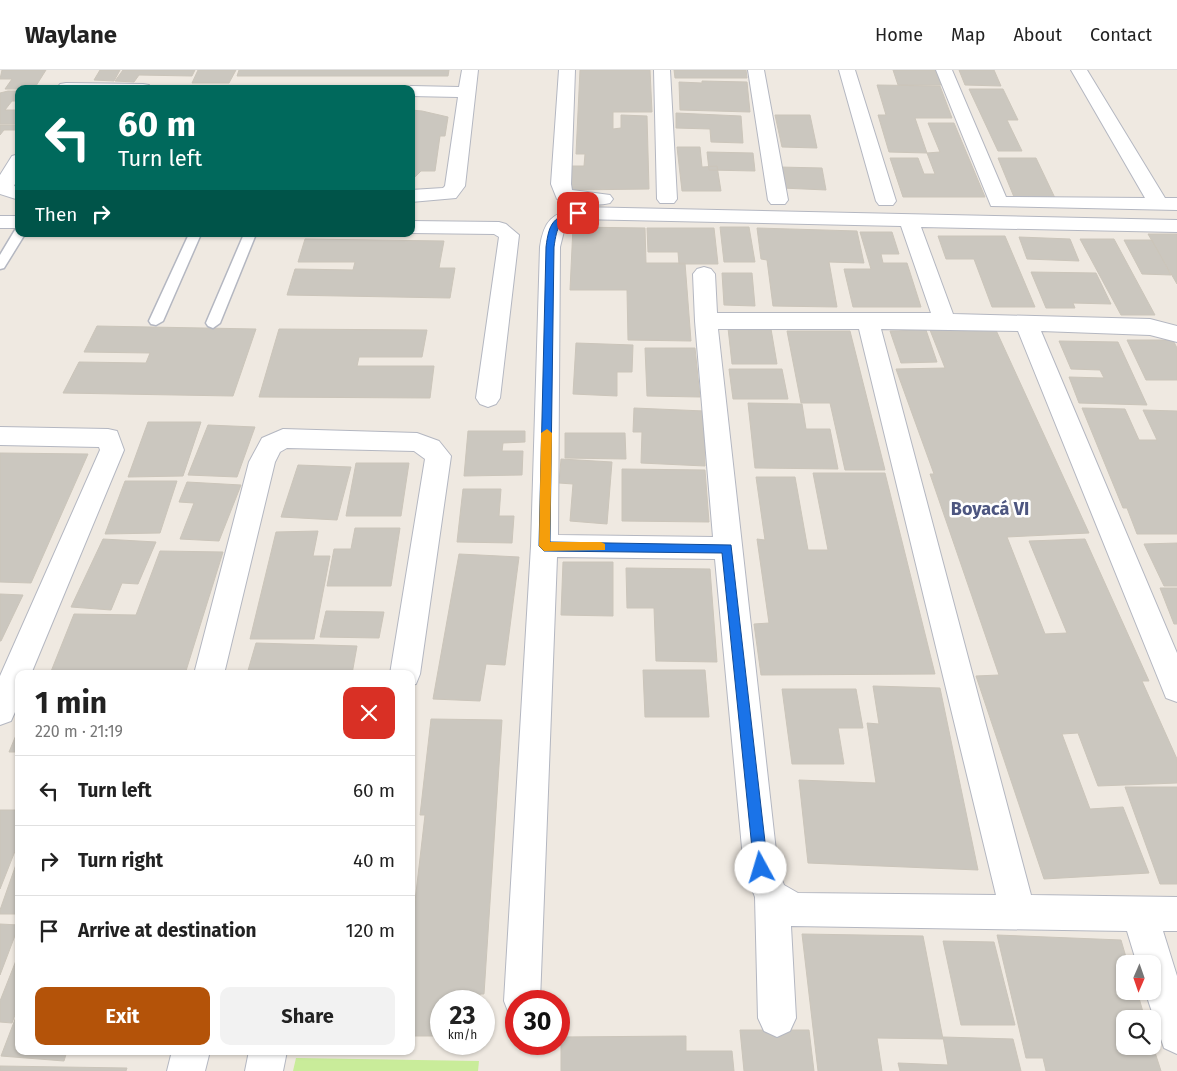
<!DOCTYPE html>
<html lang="en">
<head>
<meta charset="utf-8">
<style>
	body { margin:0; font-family:"Fira Sans",sans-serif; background:#f2f2f2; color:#222; height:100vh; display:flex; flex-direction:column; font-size:19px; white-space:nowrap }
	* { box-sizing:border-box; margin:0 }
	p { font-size:16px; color:#767676 }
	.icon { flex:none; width:28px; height:28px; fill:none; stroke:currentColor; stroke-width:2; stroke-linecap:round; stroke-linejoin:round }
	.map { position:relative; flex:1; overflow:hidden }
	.panel { position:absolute; left:15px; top:600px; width:400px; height:385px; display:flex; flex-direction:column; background:#fff; border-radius:10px; box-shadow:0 1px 4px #0004 }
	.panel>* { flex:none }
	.hud { position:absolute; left:15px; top:15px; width:400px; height:152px; border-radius:10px; box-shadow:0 1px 4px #0004; background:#00695c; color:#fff; overflow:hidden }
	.needle { width:32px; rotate:182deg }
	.controls { position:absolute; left:1116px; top:885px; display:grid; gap:10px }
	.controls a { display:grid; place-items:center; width:45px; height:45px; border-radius:10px; background:#fff; box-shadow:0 1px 4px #0004; font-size:25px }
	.speed { position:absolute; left:430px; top:920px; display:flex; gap:10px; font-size:25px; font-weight:700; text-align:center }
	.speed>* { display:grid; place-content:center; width:65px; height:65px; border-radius:50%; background:#fff; box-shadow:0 1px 4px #0004; line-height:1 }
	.speed small { font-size:12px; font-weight:400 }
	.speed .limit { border:8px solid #d22; background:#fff; color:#111 }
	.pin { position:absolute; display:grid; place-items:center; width:42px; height:42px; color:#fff; margin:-21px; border-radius:10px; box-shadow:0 2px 8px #0006 }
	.me { position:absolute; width:55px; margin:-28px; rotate:354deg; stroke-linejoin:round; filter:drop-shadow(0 0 4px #0008) }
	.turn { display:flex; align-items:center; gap:18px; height:105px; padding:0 20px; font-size:22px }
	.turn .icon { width:65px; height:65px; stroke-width:2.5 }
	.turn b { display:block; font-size:35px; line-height:42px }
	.then { display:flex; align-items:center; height:48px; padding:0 20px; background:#0003; gap:10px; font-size:19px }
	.round { display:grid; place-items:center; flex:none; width:52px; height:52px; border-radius:10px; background:#f2f2f2 }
	.summary { display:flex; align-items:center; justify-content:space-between; height:85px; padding:0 20px }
	h1 { font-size:30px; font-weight:700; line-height:38px }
	.button { display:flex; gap:10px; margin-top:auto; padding:10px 20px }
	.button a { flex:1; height:58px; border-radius:10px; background:#b45309; color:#fff; font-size:20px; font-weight:700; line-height:58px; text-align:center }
	.button a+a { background:#f2f2f2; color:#222 }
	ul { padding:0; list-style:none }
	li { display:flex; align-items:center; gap:15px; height:70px; padding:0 20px; border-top:1px solid #e0e0e0 }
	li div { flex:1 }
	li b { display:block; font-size:19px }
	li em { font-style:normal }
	header { display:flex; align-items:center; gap:30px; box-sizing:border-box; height:70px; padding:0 25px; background:#fff; border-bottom:1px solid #e0e0e0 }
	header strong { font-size:24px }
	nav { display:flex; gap:28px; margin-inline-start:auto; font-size:18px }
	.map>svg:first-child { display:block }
</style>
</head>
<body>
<header>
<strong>Waylane</strong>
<nav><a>Home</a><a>Map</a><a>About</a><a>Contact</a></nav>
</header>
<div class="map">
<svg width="1177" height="1001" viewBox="0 0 1177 1001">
	<rect width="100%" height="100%" fill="#efe9e1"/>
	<path fill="#c9ec9a" d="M296 988 479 991 478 1001H293Z"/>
	<path fill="#cbc7bf" stroke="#cbc5ba" d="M2 0H46L34 19H5L12 9H0Z
		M100 0H120L114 11 94 10Z
		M123 0H195L192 6 139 5 134 12 115 11Z
		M198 0H236L229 13H192Z
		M239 0H449L448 6H237Z
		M580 0H650L652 42H613V59L621 58V45L647 46 649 119 570 120 571 96H584L585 84H576Z
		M674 0H746L747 8H675Z
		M893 0H936L942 15H898Z
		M959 0H994L1001 16 965 15Z
		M702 11 747 12 750 42 680 40 679 12 702 13Z
		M877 15 940 16 952 48H915L927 83 889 82 878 45H886Z
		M969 19H1003L1018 50H1007L1022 81H998Z
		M8 21H19V31H12L5 40H19V54H0V23Z
		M411 40 422 41 448 47 445 66H440L435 101H421L415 107H411V74L415 70 411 69Z
		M676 43 741 46 743 73 711 72 710 59 676 58Z
		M775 45H810L817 78 782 77Z
		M928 53H954L985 127H903L890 88H918L924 104H935L927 83 940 82Z
		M0 55H19V60H4L0 65Z
		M677 77H700L702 97 717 96 721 121H682Z
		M707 82 753 83 755 101 709 100Z
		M998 88H1036L1055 128 1014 127Z
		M779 97 822 98 826 120 782 118Z
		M573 157 645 158 646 193H685L691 271 628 270 627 220H570Z
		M720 157H749L755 192H724Z
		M647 158H714L718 194H679L678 182H648Z
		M757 158 857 161 864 193 829 192 837 237 773 236 767 190 761 189Z
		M860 162H892L899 184H881L883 193H907L921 237H853L844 199H871Z
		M1148 164H1177V214Z
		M938 166H1005L1035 237H992L974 189H946Z
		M1019 167 1070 169 1079 191 1027 189Z
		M305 169 444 171 439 198H455L450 228 287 225 295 199 353 200 355 192H298Z
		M1080 169H1114L1155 245H1121Z
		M1124 170H1152L1171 205 1142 204Z
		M1031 202 1096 203 1111 234 1073 233 1075 238H1046Z
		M722 203H752L755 236 724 235Z
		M97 256 256 259 233 326 63 323 79 292 146 293 150 283 84 282Z
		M728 258 771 259 777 294H732Z
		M995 258 1089 463 1007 467 1045 564 1067 563 1029 471 1085 469 1149 611H1142L1177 689V713L1098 716 1078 663 1062 664 1090 739 1123 737 1149 803 1044 809 976 606 999 605 930 404H934L896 299 945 298 930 260Z
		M279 259 427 260 422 287H359L357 296H434L430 328 259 327Z
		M926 260 937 292 901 293 890 261Z
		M787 261H850L885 400H845L830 333H801Z
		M1127 270H1173L1177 278V310H1146Z
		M1059 271 1118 272 1147 335 1079 333 1069 307 1104 308 1100 300 1071 299Z
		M576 273 633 275 632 302H617V326L573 324Z
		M645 278H695L700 327 647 326Z
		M729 299H782L788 329H733Z
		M748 333 802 334 806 359H830L838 399 755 398Z
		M634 338 704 341 705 396 641 393 642 362H633Z
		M1082 338 1125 339 1139 370H1157L1143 340 1177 341V464H1137L1127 438H1123Z
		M148 352H201L183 406 128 407Z
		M208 355 255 357 237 407 188 405Z
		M468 361H525V372L503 373 502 381H523L522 405 464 406Z
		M565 363H625L626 389 565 388Z
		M0 383 88 384 31 513 0 512Z
		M561 389 612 392 607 454 570 451 573 414 559 413Z
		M356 393H409L401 446H346Z
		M298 395 351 397 337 450 281 447Z
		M622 399 705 400 709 452 622 451Z
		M813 403H885L935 604 761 605 754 554 769 553 757 469 765 470 756 407H795L808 480H828Z
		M125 411H177L160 463 105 464Z
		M187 412 241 415 219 471 180 469 194 433 179 432Z
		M463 419H501L499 446H514L512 473 457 472Z
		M355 458H400L391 516H327L334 479H351Z
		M318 461 313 486H330L314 569H250L276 462Z
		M103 469 156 472 138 514 122 513 111 540 71 537Z
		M1177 473V516H1164L1144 474Z
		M160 481 223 482 185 604H50L74 544 136 545Z
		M459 484 519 487 505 595 486 594 480 631 433 629Z
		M563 492H613V546L561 545Z
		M626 498 710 499 717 592 656 591 654 538H627Z
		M1160 518H1177V554H1174Z
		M0 524 23 525 1 571H0Z
		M326 541 384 542 379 568 320 567Z
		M256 573 357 576 352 604H247Z
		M643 600H705L709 647H645Z
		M873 616 940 618 978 800 808 793 799 710 876 713 867 653 879 654Z
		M782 619H856L863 658H838L844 694H792Z
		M431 649 502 650 484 924H480L479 931H441V966H411V866L425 745H420Z
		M19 658V682H9Z
		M1125 717H1177V814H1160Z
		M0 740H19V771L0 819Z
		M19 786V844H0V840Z
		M0 854 19 855 0 905Z
		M802 864 923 866 943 969 877 968 882 1001H818Z
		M997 865 1121 870 1128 894H1125V921H1137L1145 949H1125V976H1152V973L1161 1001H1046L1043 988H1026Z
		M943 871 994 872 1015 955H961Z
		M19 883V934L12 953 0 952V931Z
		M19 939V981H67L64 991 1 986Z
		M740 960H809L814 1001H744Z
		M686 966V981H732L734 1001H561V967Z
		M943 967 1013 969 1021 1001H900L898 993 948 995Z
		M0 996 127 998 126 1001H0Z"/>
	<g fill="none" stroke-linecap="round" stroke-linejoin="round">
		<defs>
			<path id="lane" d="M19 159V164H25L4 198 0 199V185L15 160Z
				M189 164H201L163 251 156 255 151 254 149 251Z
				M244 164H256L220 253 213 258 208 256 206 253Z"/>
			<path id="street" d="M462 0H478L465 116 456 128 411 132V120L443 118 445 116 458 27 411 26V19H404L411 16 459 17Z
				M559 0H575L571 114 572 120 610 125 613 129 610 133C595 137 573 133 557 129L551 114Z
				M654 0H670L677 129 674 133H660L657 129Z
				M748 0H764L788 130 785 134H771L768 130Z
				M839 0H855L896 131 893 135H879L876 131Z
				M936 0H952L1006 127 1145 128 1071 0H1087L1165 128H1177V140L991 136Z
				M66 13 143 14 149 15 151 19 57 18 60 14Z
				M19 84V105L14 116 19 117V130L0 124V105L12 86Z
				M578 137 1177 150V162L921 157 953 244 1150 249 1177 256V272L1150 265 1041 261 1177 583V632L1166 628 1162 618 1018 261 881 259 1031 825 1177 827V861H1163L1177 906V984L1164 978 1145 921H1152V894H1137L1127 861 791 856 796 948 790 961 777 967 764 961 758 948 755 827 744 799 715 489 557 487 540 931H516V947L509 944 504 931 531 476 540 177C544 150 552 144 578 137ZM578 149 901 156 931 243H717L715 204 711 199 704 197 697 199 693 204 695 251 713 467 558 465 560 177 565 157ZM718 259H859L996 825 798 823 784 815 778 799Z
				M0 146H19V158H0Z
				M411 151 499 152 506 154 519 165 500 328 496 334 488 337 480 334 476 328 499 167 494 164 411 163Z
				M0 357 108 359 117 361 124 380 31 604H19V633L11 651 0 655V606L100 380 99 377 0 375Z
				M283 359 417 363 439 371 451 386 420 604 416 614 411 615V604H390L425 389 414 381 287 378 280 382 275 392 224 604H194L249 392 262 368Z
				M172 981H210L205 1001H167Z
				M249 981H287L283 1001H245Z"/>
		</defs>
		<use href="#lane" stroke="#b4b7c1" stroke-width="3"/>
		<use href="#street" stroke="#b4b7c1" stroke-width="2"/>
		<use href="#lane" fill="#fff" fill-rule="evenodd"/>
		<use href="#street" fill="#fff" fill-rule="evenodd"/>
	</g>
	<path fill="#1a73e8" stroke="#114b97" d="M578 141H580V145C559 150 557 156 554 177L550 472 731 475 768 798 766 803 761 805 756 803 754 798 722 483 544 481 539 476 546 177C549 153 553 146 578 141Z"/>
	<path fill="#f59e0b" d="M547 359 552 363 550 472H601L605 474V480L544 481 539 476 541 363Z"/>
	<g text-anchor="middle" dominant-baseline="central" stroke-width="5" stroke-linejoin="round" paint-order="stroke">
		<g font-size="18" font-weight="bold" fill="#4d5680" stroke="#fff">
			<text x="990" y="439">Boyacá VI</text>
		</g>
	</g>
</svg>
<div class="controls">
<a><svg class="needle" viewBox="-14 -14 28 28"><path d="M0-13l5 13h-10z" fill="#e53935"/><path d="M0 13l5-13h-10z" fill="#767676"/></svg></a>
<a><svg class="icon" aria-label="search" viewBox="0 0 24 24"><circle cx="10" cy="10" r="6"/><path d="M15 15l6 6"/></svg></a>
</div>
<div class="speed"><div>23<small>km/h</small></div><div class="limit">30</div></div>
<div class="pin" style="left:578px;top:143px;background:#d93025"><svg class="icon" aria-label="arrive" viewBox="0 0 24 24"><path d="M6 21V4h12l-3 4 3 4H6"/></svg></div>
<svg class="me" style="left:761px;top:798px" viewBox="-20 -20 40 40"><circle r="19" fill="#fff"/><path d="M0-13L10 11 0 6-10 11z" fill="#1a73e8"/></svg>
<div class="hud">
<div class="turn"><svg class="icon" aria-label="left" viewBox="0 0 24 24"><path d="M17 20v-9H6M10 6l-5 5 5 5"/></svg><div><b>60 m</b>Turn left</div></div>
<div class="then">Then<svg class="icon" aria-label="right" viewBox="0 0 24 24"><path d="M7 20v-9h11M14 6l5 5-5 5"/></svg></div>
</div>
<section class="panel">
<div class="summary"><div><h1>1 min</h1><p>220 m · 21:19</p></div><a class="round" style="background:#d93025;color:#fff"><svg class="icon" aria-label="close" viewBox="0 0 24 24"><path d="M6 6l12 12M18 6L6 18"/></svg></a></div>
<ul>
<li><svg class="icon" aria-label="left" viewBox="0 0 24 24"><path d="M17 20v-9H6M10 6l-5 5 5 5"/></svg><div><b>Turn left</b></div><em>60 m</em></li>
<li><svg class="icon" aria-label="right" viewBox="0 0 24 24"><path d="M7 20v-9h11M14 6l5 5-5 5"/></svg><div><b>Turn right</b></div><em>40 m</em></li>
<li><svg class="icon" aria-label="arrive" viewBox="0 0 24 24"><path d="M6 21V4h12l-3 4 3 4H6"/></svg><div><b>Arrive at destination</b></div><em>120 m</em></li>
</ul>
<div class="button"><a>Exit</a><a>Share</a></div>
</section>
</div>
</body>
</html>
